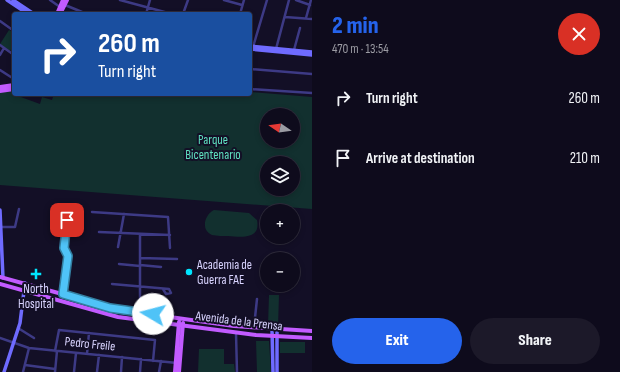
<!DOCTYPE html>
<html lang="en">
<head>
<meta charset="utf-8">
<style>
	body { margin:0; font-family:"Sofia Sans Condensed",sans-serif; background:#1c1929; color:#f1f3f6; height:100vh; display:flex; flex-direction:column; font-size:15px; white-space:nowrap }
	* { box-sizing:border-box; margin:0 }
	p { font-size:13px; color:#9b9ba3 }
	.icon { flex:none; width:22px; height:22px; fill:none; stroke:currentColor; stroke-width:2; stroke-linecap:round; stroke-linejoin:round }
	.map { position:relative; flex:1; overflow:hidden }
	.details { display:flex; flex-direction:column; background:#0e0b1c; width:308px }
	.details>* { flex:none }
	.hud { position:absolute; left:12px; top:12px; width:240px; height:84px; border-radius:4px; box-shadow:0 2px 6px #0003,0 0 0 1px #2e2b3b; background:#1a4fa0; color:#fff; overflow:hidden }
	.needle { width:26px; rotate:283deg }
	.buttons { position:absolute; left:260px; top:108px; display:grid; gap:8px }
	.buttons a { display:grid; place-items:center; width:40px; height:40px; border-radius:50%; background:#0e0b1c; box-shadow:0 2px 6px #0003,0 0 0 1px #2e2b3b; font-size:20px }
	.pin { position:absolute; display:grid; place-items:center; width:34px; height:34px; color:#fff; margin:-17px; border-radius:8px; box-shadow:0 2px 6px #0006 }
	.me { position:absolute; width:44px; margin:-22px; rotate:278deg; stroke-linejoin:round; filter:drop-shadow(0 0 3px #0008) }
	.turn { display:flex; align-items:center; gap:14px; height:84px; padding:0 20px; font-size:18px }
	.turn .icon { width:52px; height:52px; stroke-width:2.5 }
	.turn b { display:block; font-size:28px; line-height:34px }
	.round { display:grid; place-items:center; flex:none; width:42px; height:42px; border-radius:21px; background:#1c1929 }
	.summary { display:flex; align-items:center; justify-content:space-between; height:68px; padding:0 20px }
	h1 { font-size:24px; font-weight:800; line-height:30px; color:#2563eb }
	.cta { display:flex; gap:8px; margin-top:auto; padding:8px 20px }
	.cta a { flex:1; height:46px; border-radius:24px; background:#2563eb; color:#fff; font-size:16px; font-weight:800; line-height:46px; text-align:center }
	.cta a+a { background:#1c1929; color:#f1f3f6 }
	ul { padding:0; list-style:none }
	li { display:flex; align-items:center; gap:12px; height:60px; padding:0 20px }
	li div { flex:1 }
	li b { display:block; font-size:15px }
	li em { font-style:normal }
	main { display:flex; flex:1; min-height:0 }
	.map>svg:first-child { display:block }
</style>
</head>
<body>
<main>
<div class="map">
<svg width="312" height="372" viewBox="0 0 312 372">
	<rect width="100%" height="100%" fill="#130f26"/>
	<path fill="#12302f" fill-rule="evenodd" d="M9 30 14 33V45L10 51 0 44Z
		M14 90V94H18V96L40 104 42 97 52 100 54 94H250V92L312 97V209L0 185V92ZM267 115H293V141H267ZM267 163H293V189H267Z
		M214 210 249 213 257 220C261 240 241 237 228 236 223 236 217 236 212 235 200 230 205 214 214 210Z
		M269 295H279L278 327 268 326Z
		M256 341H269L271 372H257Z
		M280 342H305V353H280Z
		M199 349H224V364H234L235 372H198Z"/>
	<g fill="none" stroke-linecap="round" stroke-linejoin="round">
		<path stroke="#3d3a85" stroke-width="2.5" d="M50 0 60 7
			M120 0 172 14
			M224 0 242 5
			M296 0 310 5
			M65 5 82 12
			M146 14 150 0
			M183 14 188 0
			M240 14 244 0
			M285 17 312 19
			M306 18 311 0
			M0 21 14 31
			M0 45 14 55
			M253 47 267 0
			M276 49 289 0
			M294 50 300 28
			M0 55 4 48
			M250 69 312 74
			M0 70 14 79
			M250 89 312 93
			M92 212 168 217 170 248
			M1 227H15L19 209
			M99 232 170 235
			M140 234V312
			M118 247 124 214
			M140 258 177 259
			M119 264 140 266
			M140 265 161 267
			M112 284 169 289 171 293 166 294 163 289
			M63 294 68 256 64 248 67 220
			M254 327 257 299
			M18 328 34 338
			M236 333 237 372
			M0 338 29 348 177 363
			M55 351 59 330 155 340 153 361
			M87 354 89 333
			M25 365 55 369
			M23 372 29 348
			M55 372 57 351
			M74 372 76 353
			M97 372 99 355
			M121 372 122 357
			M140 372 141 359
			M159 372 161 361"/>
		<path stroke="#6f6bff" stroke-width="3.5" d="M7 0 28 14
			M13 0 34 14
			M250 46 312 52
			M250 49 312 55
			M0 210 3 278
			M272 329 273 372
			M277 329V372
			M4 372 20 323 25 283"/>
		<path stroke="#c25bff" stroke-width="4" d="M57 14 63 0
			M60 14 67 0
			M0 87 14 85
			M0 91 14 89
			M0 277 120 310 234 326 312 331
			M0 284 118 317 256 335 312 338
			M175 372 179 322
			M179 372 183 323"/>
	</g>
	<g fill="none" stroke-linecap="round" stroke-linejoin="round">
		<defs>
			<path id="route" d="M67 220 64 248 68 256 63 294 110 308 153 314"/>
		</defs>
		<use href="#route" stroke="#337fa1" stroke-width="10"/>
		<use href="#route" stroke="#4fc3f7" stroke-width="7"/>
	</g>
	<g fill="#00e5ff" stroke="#130f26" stroke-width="1.5">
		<circle cx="189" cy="272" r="4"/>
		<path d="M34 268h4v4h4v4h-4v4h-4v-4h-4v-4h4z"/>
	</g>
	<g text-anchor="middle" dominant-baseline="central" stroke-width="4" stroke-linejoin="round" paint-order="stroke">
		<g font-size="13" fill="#5fe0c0" stroke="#130f26">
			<text x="213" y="140">Parque<tspan x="213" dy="15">Bicentenario</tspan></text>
		</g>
		<g font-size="13" fill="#d9d4ff" stroke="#130f26" text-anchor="start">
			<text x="197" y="265">Academia de<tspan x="197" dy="15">Guerra FAE</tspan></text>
			<text x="36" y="289" text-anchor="middle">North<tspan x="36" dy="15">Hospital</tspan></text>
		</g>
		<g font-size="13" fill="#d9d4ff" stroke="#130f26">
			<text transform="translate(239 321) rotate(7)">Avenida de la Prensa</text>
			<text transform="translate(90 344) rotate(6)">Pedro Freile</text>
		</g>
	</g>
</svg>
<div class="buttons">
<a><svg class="needle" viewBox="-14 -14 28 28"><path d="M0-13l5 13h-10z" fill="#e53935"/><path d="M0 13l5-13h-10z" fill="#9b9ba3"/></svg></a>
<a><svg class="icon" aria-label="layers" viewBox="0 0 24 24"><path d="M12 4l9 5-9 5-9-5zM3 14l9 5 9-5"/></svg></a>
<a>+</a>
<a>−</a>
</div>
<div class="pin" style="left:67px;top:220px;background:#d93025"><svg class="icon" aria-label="arrive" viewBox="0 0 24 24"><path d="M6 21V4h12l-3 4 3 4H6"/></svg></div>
<svg class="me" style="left:153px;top:314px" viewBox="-20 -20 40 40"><circle r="19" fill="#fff"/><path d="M0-13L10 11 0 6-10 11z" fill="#4fc3f7"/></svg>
<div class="hud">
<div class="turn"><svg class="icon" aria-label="right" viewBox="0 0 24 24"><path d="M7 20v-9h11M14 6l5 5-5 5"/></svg><div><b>260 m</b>Turn right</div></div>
</div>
</div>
<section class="details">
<div class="summary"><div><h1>2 min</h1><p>470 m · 13:54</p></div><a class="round" style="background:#d93025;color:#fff"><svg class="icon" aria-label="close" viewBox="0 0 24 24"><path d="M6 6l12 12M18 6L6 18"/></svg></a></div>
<ul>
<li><svg class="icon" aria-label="right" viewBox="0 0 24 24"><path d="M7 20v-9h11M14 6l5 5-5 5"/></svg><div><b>Turn right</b></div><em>260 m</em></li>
<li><svg class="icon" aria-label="arrive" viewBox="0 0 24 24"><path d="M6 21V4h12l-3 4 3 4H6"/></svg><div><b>Arrive at destination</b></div><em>210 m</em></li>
</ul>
<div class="cta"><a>Exit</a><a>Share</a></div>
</section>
</main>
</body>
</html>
